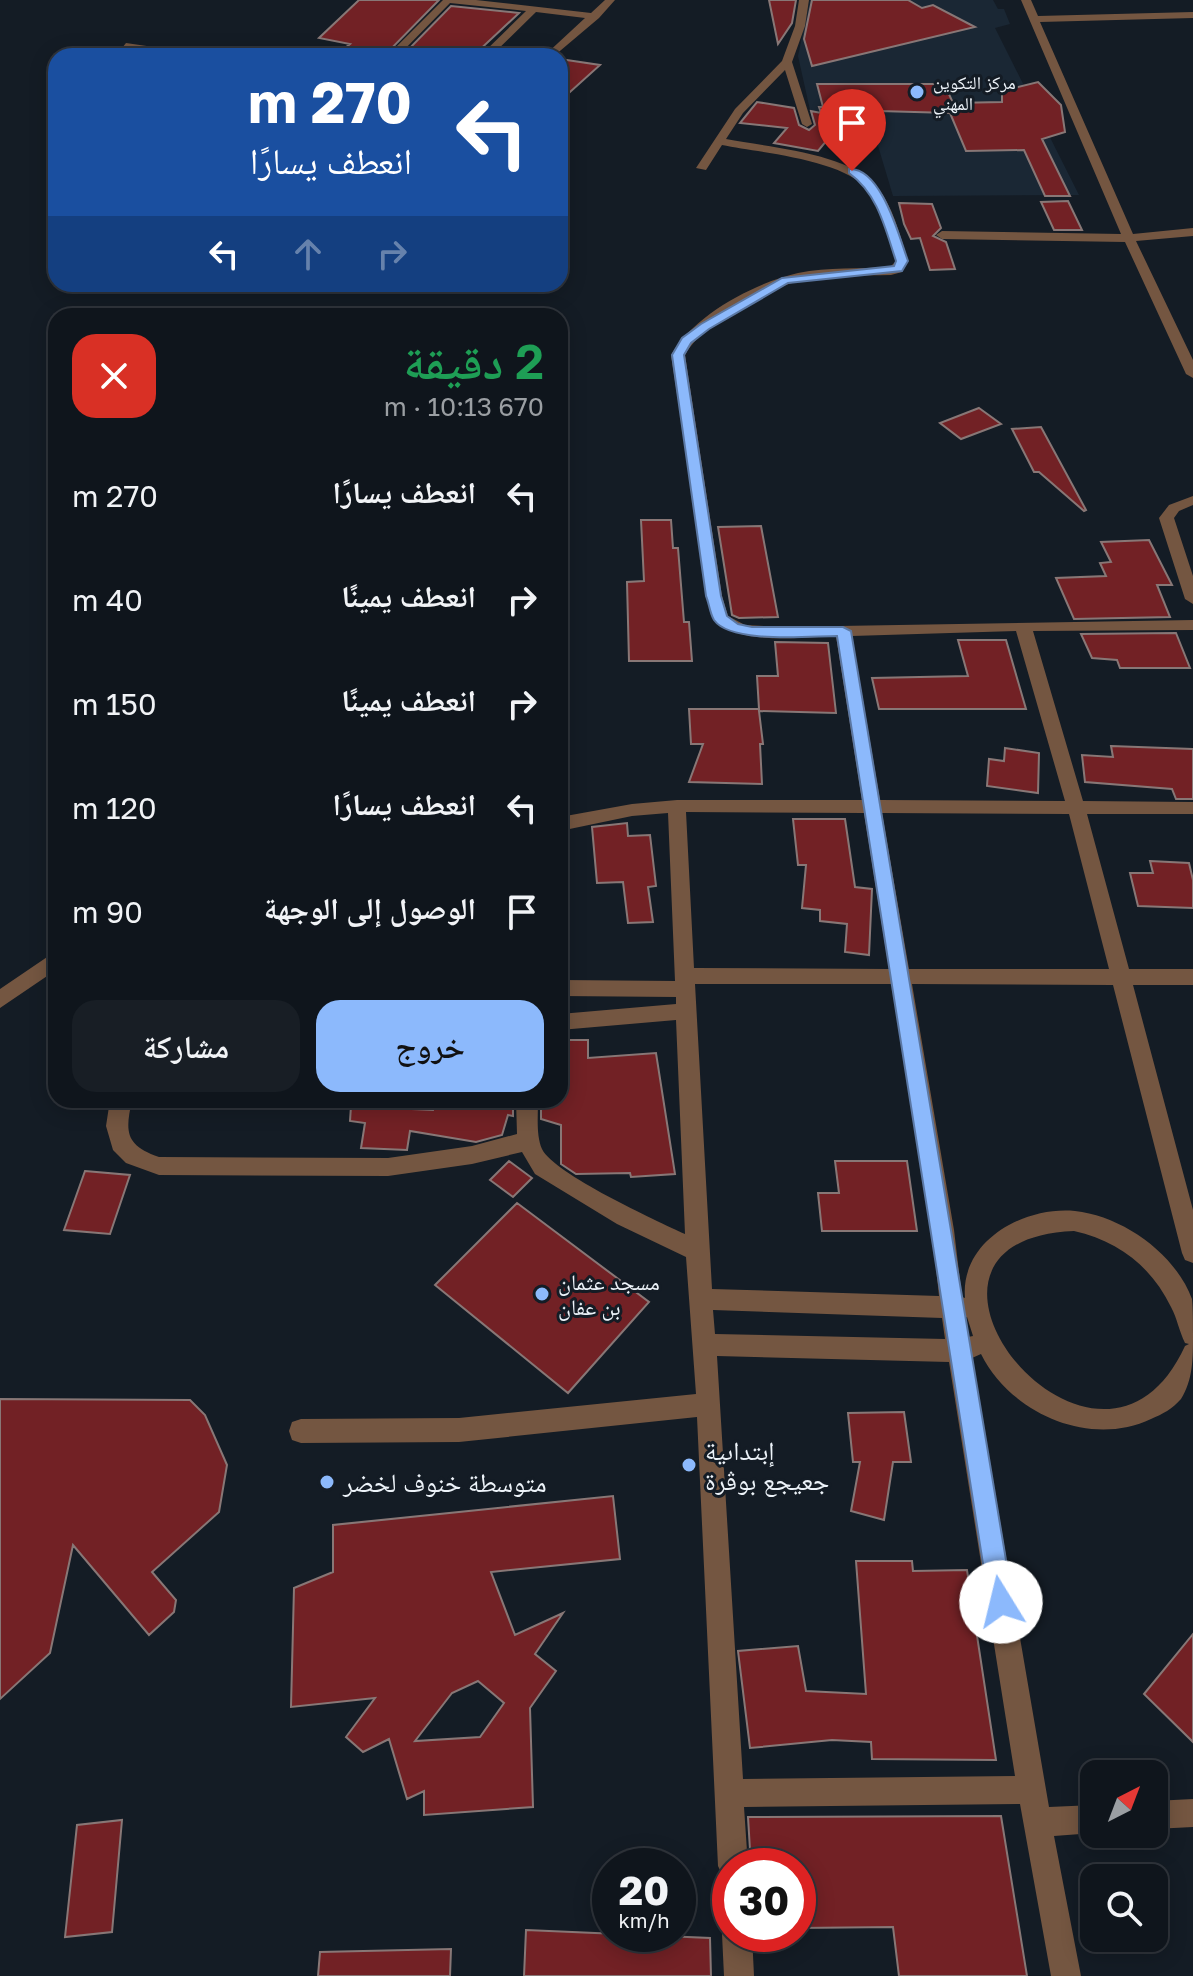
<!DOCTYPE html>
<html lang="ar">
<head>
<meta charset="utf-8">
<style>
	body { margin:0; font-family:"Golos Text","Noto Naskh Arabic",sans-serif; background:#181e25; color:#f1f3f6; direction:rtl; height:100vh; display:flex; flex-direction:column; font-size:30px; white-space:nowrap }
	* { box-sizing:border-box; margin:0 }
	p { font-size:26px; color:#9b9fa3 }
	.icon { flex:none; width:44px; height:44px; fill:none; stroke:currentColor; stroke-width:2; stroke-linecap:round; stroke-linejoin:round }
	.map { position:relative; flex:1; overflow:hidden; direction:ltr }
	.details { position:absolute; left:48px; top:308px; width:520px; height:800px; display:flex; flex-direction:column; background:#0f151c; border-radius:24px; box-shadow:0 4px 20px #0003,0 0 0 2px #2f343b; direction:rtl }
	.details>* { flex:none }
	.hud { position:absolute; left:48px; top:48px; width:520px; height:244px; border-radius:24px; box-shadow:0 4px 20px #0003,0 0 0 2px #2f343b; direction:rtl; background:#1a4fa0; color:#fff; overflow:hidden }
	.needle { width:52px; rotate:42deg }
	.controls { position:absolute; left:1080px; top:1760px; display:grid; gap:16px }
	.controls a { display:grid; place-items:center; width:88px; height:88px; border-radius:16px; background:#0f151c; box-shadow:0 4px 20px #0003,0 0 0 2px #2f343b; font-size:40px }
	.speed { position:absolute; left:592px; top:1848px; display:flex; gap:16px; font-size:40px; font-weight:700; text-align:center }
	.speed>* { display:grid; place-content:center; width:104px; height:104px; border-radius:50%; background:#0f151c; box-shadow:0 4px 20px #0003,0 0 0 2px #2f343b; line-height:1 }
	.speed small { font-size:20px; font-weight:400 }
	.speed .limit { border:12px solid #d22; background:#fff; color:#111 }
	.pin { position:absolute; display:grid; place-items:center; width:68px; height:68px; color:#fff; margin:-82px -34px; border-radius:50% 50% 50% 0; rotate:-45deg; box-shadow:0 0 8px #0007 }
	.pin .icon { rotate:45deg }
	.me { position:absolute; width:88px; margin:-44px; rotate:351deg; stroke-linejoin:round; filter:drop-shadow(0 0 6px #0008) }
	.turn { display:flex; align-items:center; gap:28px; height:168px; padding:0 24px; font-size:36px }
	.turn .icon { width:104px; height:104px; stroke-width:2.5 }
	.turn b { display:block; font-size:56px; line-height:68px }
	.lanes { display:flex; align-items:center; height:76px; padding:0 24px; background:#0003; justify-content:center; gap:40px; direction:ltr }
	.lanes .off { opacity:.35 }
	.round { display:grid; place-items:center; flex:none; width:84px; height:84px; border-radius:24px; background:#181e25 }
	.overview { display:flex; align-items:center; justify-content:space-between; height:136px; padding:0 24px }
	h1 { font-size:48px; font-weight:600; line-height:60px; color:#1e9e55 }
	.cta { display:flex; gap:16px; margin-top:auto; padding:16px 24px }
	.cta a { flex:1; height:92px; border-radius:24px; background:#8cb9fc; color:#111; font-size:32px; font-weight:600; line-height:92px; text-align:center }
	.cta a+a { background:#181e25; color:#f1f3f6 }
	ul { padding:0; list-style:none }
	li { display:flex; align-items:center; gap:24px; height:104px; padding:0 24px }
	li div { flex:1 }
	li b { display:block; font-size:30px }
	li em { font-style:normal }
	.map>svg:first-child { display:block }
</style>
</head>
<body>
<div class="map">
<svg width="1193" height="1976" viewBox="0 0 1193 1976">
	<rect width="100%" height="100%" fill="#141c25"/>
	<path fill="#1a2734" d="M810 0H993L998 9H1004L1010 24 995 28 1079 195 893 196 873 129 814 128 798 56Z"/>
	<path fill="#722125" stroke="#887776" stroke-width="2" fill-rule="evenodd" d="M359 0H439L384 56H335L350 44 319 38Z
		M769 0H796L792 23 778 44Z
		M812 0H908L922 8 933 5 975 27 812 66 804 39Z
		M451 6 519 13 473 56H402Z
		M560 59 600 65 560 101Z
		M1038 82 1061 105 1065 132 1042 139 1070 196H1045L1024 150 966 151 950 113 879 111 871 145 827 140 818 151 774 143 787 128 740 123 757 102 794 108 799 125 809 130 815 125 811 111 821 113 819 107H823L817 84H936L939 92H948L953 103 1002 102V91Z
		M1068 201 1082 230H1054L1041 202Z
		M899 203 932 204 941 228 933 236 946 242 955 269 930 270 920 238 911 239 904 224Z
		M979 408 1001 424 961 439 940 423Z
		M1041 427 1086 510 1084 511 1039 472H1034L1012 429Z
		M641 520H671L673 548H678L684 622H689L692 661H629L627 582 644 581Z
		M761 526 778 617 739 618 732 615 718 527Z
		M1149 540 1172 585H1157L1170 617 1074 619 1056 578 1106 576 1100 563 1111 562 1101 542Z
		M1176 633 1190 668H1120L1117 660 1092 658 1081 634Z
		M958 640H1006L1026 709H879L872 678 968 676Z
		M775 642 828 643 836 713 759 711 763 744H760L762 784 689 782 703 744H691L689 709H759L757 676H778Z
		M1111 746 1193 749V799H1176L1172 789 1085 782 1082 755 1113 757Z
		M1005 748 1039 753 1038 793 987 786 989 759 1004 761Z
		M793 819H845L855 887 872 889 869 955 845 952 847 924 820 921V910L802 908 806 865H798Z
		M627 823 628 836 650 835 656 886 648 887 653 922 628 923 623 882 597 883 592 827Z
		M1150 861 1189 863 1193 880V908L1138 906 1130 873H1153Z
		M560 1040H588V1058L656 1053 675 1174 631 1177 630 1173 576 1174 561 1164V1125L541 1119V1100H560Z
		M369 1100H391L390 1108 433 1110 436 1100H513V1116L508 1115 502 1135 476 1142 410 1131 407 1150 361 1148 365 1123 350 1121 351 1106 367 1107Z
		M509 1161 532 1178 513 1197 490 1180Z
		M835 1161H907L917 1231H822L818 1193H839Z
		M85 1171 130 1175 110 1234 64 1230Z
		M517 1203 649 1302 568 1393 435 1285Z
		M0 1399 190 1400 205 1415 227 1465 219 1512 152 1572 176 1600 174 1612 149 1635 73 1545 50 1653 0 1699Z
		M904 1412 911 1462H893L884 1520 851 1511 860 1462H853L848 1413Z
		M613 1496 620 1559 491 1572 515 1635 563 1613 535 1654 556 1671 530 1708 533 1807 424 1815V1791L407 1799 389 1739 363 1752 346 1737 375 1698 291 1707 294 1588 333 1572V1525ZM478 1681 504 1703 480 1737 415 1741 452 1693Z
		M856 1561H912L913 1571 967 1570 996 1760 872 1759 871 1742 832 1740 750 1748 738 1651 798 1646 806 1691 866 1694Z
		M1193 1634V1742L1144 1694Z
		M1001 1816 1027 1976H899L893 1927 798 1928V1866H751L748 1817Z
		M122 1820 112 1932 65 1937 77 1825Z
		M526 1930 710 1938 711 1976H524Z
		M451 1949 450 1976H318L320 1952Z"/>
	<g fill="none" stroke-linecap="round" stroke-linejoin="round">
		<path fill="#745641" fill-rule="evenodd" d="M443 0H476L591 13 605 0H615L599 18 554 56H544L585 18 536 12 491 56H480L526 11 450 3 398 56H387Z
			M799 0H809L805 26 792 62 812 124 807 127 802 124 785 70 743 113 726 139C767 147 851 153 877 187 894 208 900 236 908 261L902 272 891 275C862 276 832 274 804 280 768 287 702 323 685 355L722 596 728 616 745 625 779 627 1193 620V630L1033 631 1083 801 1193 802V814H1087L1129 969H1193V985H1133L1193 1210V1263L1185 1260 1182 1253 1113 985 912 984 954 1230 962 1297 965 1298C960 1241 1024 1206 1075 1211 1122 1216 1175 1253 1192 1299 1193 1309 1193 1324 1193 1335 1193 1359 1193 1380 1181 1399 1172 1409 1163 1414 1151 1419 1090 1448 1011 1414 981 1354L972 1358 1049 1807 1094 1805V1833L1054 1836 1081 1976H1051L1020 1804 744 1807 748 1866H730V1879L723 1876 718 1866 697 1417 459 1442 301 1443 292 1440 289 1431 292 1422 301 1419 459 1418 696 1394 686 1257 617 1224 535 1174 522 1152 472 1164 388 1176 159 1175 126 1163 113 1150 106 1126 110 1100H132C125 1132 125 1145 159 1157L388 1158 472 1146 517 1134 516 1100H538C538 1116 536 1135 542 1149 554 1174 657 1221 685 1234L676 1020 560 1030V1014L676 1004V997L560 996V980L675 981 668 813 632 816 560 831V817L632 804 677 800H862L836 636C803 637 730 647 711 615L671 355C694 315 754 283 798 273 828 267 860 269 890 267L896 261C889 238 884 211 869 191 844 159 761 153 722 145L706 170 696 168 735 109 782 61 795 26ZM1016 631 1065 801 880 800 852 636ZM686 812 864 813 889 969 694 968ZM882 813 1069 814 1109 969H909ZM695 984H892L932 1230 939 1296 712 1289ZM1074 1231C1118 1241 1151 1266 1171 1307 1177 1318 1179 1331 1185 1343L1189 1344 1185 1346C1098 1535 860 1240 1074 1231ZM713 1310 942 1318 945 1339 715 1334ZM967 1317 973 1336 968 1337 965 1318ZM717 1356 949 1362 1015 1776 743 1779Z
			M1021 0H1031L1038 16 1193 12V18L1040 22 1133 234 1193 228V236L1136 241 1193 360V378L1186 374 1125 242 942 239 936 235 942 231 1121 234Z
			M126 43 195 53 200 56H174L122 48Z
			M1193 496V505L1179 511 1174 518 1193 576V604L1185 599 1159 518 1169 505Z
			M56 951V970L0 1008V989Z
			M1193 1799V1827L1154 1829V1801Z
			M730 1922V1934H752L754 1976H724L722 1934Z"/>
	</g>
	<path fill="#8cb9fc" stroke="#5b78a4" stroke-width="2" d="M849 169C881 167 899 236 908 261L902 271 788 283 709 329 691 343 684 355 721 596 727 616 738 624 752 627H843L851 631 1013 1602 1010 1610 1001 1614 992 1610 989 1602 837 636C809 636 731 644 714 620 710 614 709 603 706 596L672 355 682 338 701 324 782 278 894 266 896 261C885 228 878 194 849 173Z"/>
	<g fill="#8cb9fc" stroke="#141c25" stroke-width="3">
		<circle cx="917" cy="92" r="8"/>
		<circle cx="542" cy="1294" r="8"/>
		<circle cx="689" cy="1465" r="8"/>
		<circle cx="327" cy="1482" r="8"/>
	</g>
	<g text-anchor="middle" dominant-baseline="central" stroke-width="6" stroke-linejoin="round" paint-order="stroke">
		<g font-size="18" fill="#edf3f9" stroke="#141c25" text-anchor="start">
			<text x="933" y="82">مركز التكوين<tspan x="933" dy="21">المهني</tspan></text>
		</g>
		<g font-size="22" fill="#edf3f9" stroke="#141c25" text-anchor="start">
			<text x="558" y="1281">مسجد عثمان<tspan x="558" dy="25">بن عفان</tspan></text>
		</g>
		<g font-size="26" fill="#edf3f9" stroke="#141c25" text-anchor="start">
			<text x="705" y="1450">إبتداىية<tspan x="705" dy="30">جعيجع بوڨرة</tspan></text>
			<text x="343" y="1482">متوسطة خنوف لخضر</text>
		</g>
	</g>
</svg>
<div class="controls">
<a><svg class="needle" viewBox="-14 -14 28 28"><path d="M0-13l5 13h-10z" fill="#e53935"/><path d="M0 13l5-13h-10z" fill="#9b9fa3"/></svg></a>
<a><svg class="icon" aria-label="search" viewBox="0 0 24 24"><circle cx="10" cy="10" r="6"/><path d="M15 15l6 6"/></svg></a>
</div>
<div class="speed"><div>20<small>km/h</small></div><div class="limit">30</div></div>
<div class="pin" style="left:852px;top:171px;background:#d93025"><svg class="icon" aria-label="arrive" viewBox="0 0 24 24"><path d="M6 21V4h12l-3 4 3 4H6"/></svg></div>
<svg class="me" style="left:1001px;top:1602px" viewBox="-20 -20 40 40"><circle r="19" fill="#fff"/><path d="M0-13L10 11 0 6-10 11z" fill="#8cb9fc"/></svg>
<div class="hud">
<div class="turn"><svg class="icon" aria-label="left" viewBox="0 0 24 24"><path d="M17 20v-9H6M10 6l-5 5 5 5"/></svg><div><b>270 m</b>انعطف يسارًا</div></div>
<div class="lanes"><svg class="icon" aria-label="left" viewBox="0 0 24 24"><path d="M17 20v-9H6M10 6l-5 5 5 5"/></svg><svg class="icon off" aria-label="ahead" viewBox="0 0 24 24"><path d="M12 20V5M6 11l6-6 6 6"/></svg><svg class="icon off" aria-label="right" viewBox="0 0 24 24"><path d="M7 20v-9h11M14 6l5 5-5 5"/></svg></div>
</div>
<section class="details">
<div class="overview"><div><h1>2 دقيقة</h1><p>670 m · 10:13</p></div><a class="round" style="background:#d93025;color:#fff"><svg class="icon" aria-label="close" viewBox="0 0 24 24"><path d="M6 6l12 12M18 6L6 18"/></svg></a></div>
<ul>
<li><svg class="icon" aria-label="left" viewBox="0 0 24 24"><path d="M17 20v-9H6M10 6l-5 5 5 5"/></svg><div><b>انعطف يسارًا</b></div><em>270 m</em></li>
<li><svg class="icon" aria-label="right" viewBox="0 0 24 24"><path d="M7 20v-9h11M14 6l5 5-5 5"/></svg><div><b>انعطف يمينًا</b></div><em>40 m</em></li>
<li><svg class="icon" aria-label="right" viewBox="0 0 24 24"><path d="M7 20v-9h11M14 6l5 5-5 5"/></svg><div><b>انعطف يمينًا</b></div><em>150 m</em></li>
<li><svg class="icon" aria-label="left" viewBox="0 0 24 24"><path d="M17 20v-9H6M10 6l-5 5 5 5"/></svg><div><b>انعطف يسارًا</b></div><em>120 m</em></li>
<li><svg class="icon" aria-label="arrive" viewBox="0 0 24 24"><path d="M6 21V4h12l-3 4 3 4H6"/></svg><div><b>الوصول إلى الوجهة</b></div><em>90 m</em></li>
</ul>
<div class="cta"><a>خروج</a><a>مشاركة</a></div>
</section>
</div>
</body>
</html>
